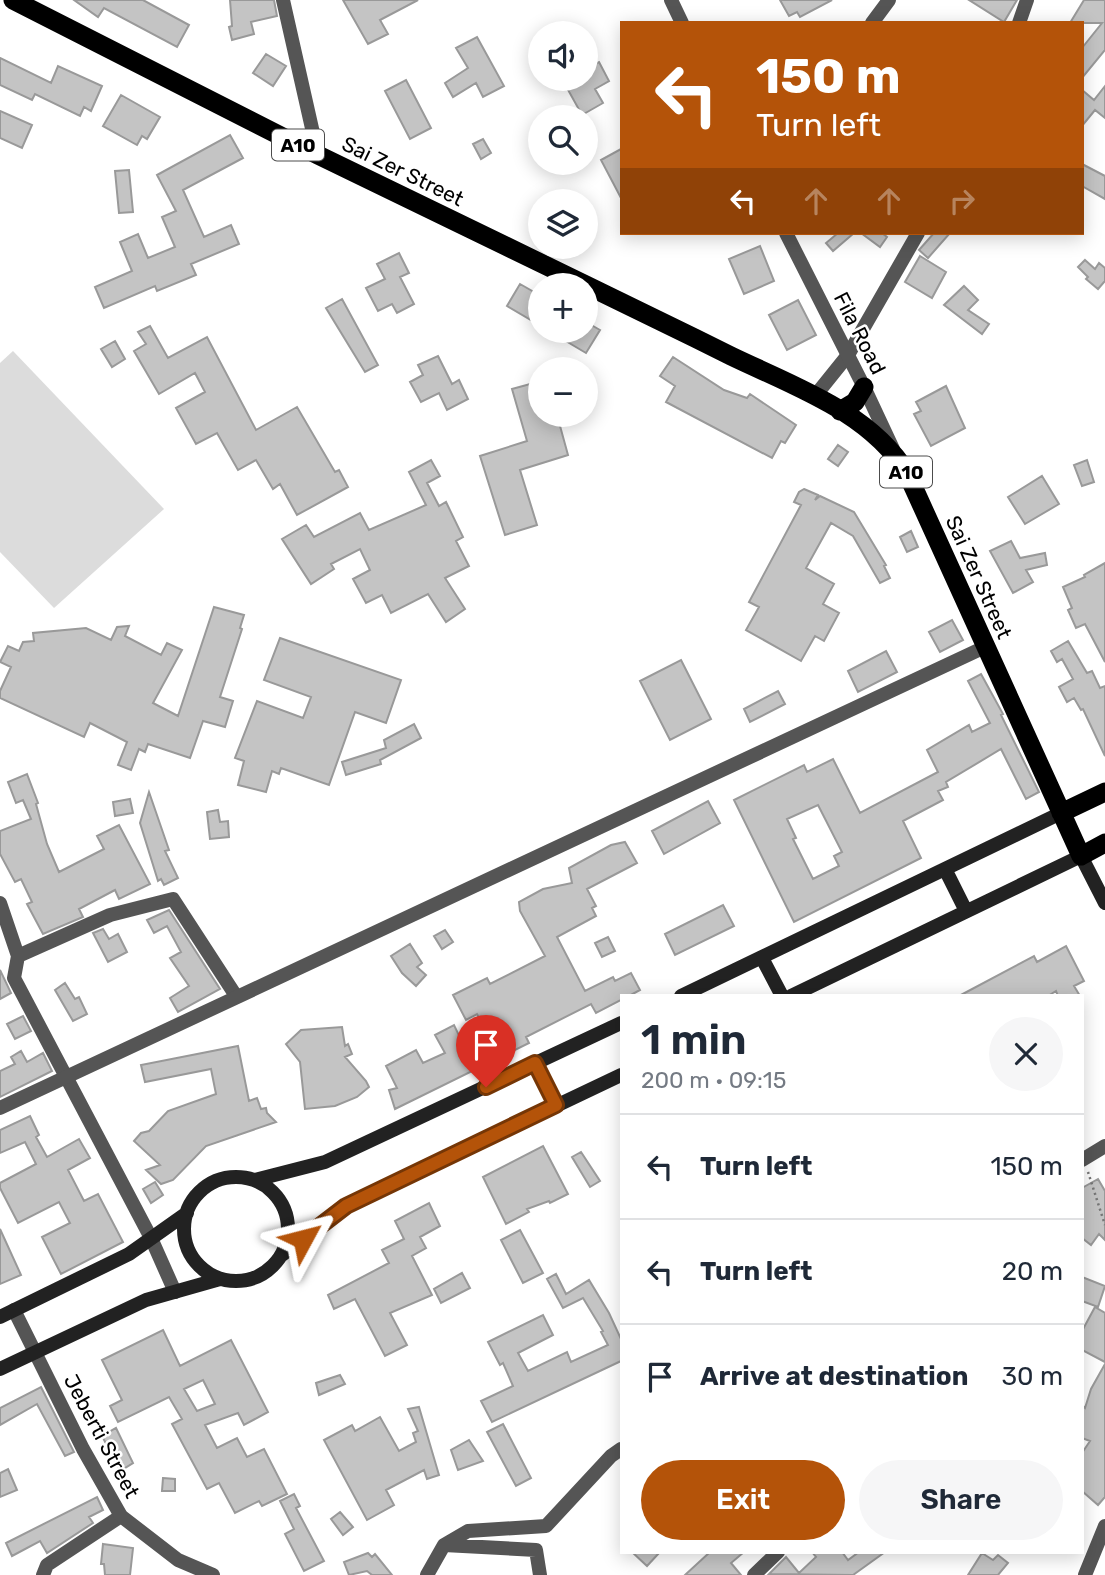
<!DOCTYPE html>
<html lang="en">
<head>
<meta charset="utf-8">
<style>
	body { margin:0; font-family:Rubik,sans-serif; background:#f6f6f7; color:#1f2937; height:100vh; display:flex; flex-direction:column; font-size:26px; white-space:nowrap }
	* { box-sizing:border-box; margin:0 }
	p { font-size:23px; color:#747a83 }
	.icon { flex:none; width:38px; height:38px; fill:none; stroke:currentColor; stroke-width:2; stroke-linecap:round; stroke-linejoin:round }
	.map { position:relative; flex:1; overflow:hidden }
	.details { position:absolute; left:620px; top:994px; width:464px; height:560px; display:flex; flex-direction:column; background:#fff; border-radius:0px; box-shadow:0 4px 18px #0003 }
	.details>* { flex:none }
	.hud { position:absolute; left:620px; top:21px; width:464px; height:214px; border-radius:0px; box-shadow:0 4px 18px #0003; background:#b45309; color:#fff; overflow:hidden }
	.fabs { position:absolute; left:528px; top:21px; display:grid; gap:14px }
	.fabs a { display:grid; place-items:center; width:70px; height:70px; border-radius:50%; background:#fff; box-shadow:0 4px 18px #0003; font-size:35px }
	.pin { position:absolute; display:grid; place-items:center; width:60px; height:60px; color:#fff; margin:-72px -30px; border-radius:50% 50% 50% 0; rotate:-45deg; box-shadow:0 0 7px #0007 }
	.pin .icon { rotate:45deg }
	.me { position:absolute; width:77px; margin:-38px; rotate:52deg; stroke-linejoin:round; filter:drop-shadow(0 0 5px #0008) }
	.turn { display:flex; align-items:center; gap:24px; height:147px; padding:0 21px; font-size:32px }
	.turn .icon { width:91px; height:91px; stroke-width:2.5 }
	.turn b { display:block; font-size:49px; line-height:60px }
	.lanes { display:flex; align-items:center; height:66px; padding:0 21px; background:#0003; justify-content:center; gap:35px; direction:ltr }
	.lanes .off { opacity:.35 }
	.round { display:grid; place-items:center; flex:none; width:74px; height:74px; border-radius:37px; background:#f6f6f7 }
	.summary { display:flex; align-items:center; justify-content:space-between; height:119px; padding:0 21px }
	h1 { font-size:42px; font-weight:600; line-height:52px }
	.action { display:flex; gap:14px; margin-top:auto; padding:14px 21px }
	.action a { flex:1; height:80px; border-radius:42px; background:#b45309; color:#fff; font-size:28px; font-weight:600; line-height:80px; text-align:center }
	.action a+a { background:#f6f6f7; color:#1f2937 }
	ul { padding:0; list-style:none }
	li { display:flex; align-items:center; gap:21px; height:105px; padding:0 21px; border-top:2px solid #e0e1e3 }
	li div { flex:1 }
	li b { display:block; font-size:26px }
	li em { font-style:normal }
	.map>svg:first-child { display:block }
</style>
</head>
<body>
<div class="map">
<svg width="1105" height="1575" viewBox="0 0 1105 1575">
	<rect width="100%" height="100%" fill="#fff"/>
	<path fill="#dcdcdc" d="M13 351 164 509 54 608 0 552V363Z"/>
	<path fill="#c4c4c4" stroke="#999" stroke-width="2" fill-rule="evenodd" d="M74 0H143L189 25 177 47 104 8 98 17Z
		M230 0H274L277 16 251 22 254 34 232 40 229 27 232 26Z
		M343 0H418L380 20 388 34 368 44Z
		M780 0H832L800 17 797 12 789 16Z
		M969 0H1017L1004 22Z
		M1084 0H1105V50L1082 78V48L1102 23H1070Z
		M477 37 504 86 483 97 476 83 453 97 445 83 468 68 456 48Z
		M266 54 286 66 273 86 253 73Z
		M0 58 51 83 58 66 102 86 91 111 84 107 80 116 35 94 32 100 0 85Z
		M599 62 609 81 595 89 603 103 582 115 562 79H586V69Z
		M406 80 431 128 410 139 385 91Z
		M1105 86V118L1095 110 1082 126V90L1094 100Z
		M121 95 160 117 147 139 142 136 137 145 103 126Z
		M0 111 32 125 22 148 0 138Z
		M230 135 243 158 183 190 204 237 231 225 239 244 191 264 196 275 157 291 155 286 104 308 95 287 132 271 120 242 138 234 148 258 175 247 162 217 176 211 157 175Z
		M483 139 491 153 481 159 473 144Z
		M621 149V198L601 160Z
		M1082 164 1105 176V199L1082 186Z
		M129 170 133 212 119 213 115 171Z
		M838 233H854L833 251 826 243Z
		M861 233H882L887 237 880 247Z
		M934 233H950L928 258 919 250Z
		M760 246 774 281 744 294 729 259Z
		M399 253 409 273 400 277 414 304 397 313 392 304 378 311 366 288 385 279 377 264Z
		M920 256 946 272 932 298 905 282Z
		M1085 260 1095 269 1099 263 1105 268V281L1098 289 1086 279 1088 277 1078 267Z
		M520 284 541 296V326L507 306Z
		M964 286 978 300 968 310 989 324 982 334 944 305Z
		M342 299 378 365 365 372 326 308Z
		M798 300 816 335 787 350 769 315Z
		M586 322 600 330 586 353 549 331H586Z
		M150 326 168 358 207 337 256 430 297 407 335 472 339 470 348 487 297 515 280 484 273 489 256 460 238 470 217 433 196 444 176 408 205 392 195 373 159 394 134 351 146 344 138 332Z
		M115 341 125 359 112 367 101 349Z
		M438 356 452 384 459 380 468 399 447 410 439 393 421 402 410 382 423 375 418 365Z
		M673 357 724 390 747 398 750 394 796 425 785 443 781 441 772 458 666 402 675 386 660 376Z
		M541 381V415H557L568 455 520 470 537 525 505 535 480 456 527 441 512 389Z
		M946 386 965 428 931 446 914 414 921 411 916 402Z
		M838 445 848 452 838 466 828 459Z
		M431 460 440 476 427 483 439 506 446 502 463 537 456 541 469 566 445 578 465 609 446 622 428 594 391 613 382 595 366 603 353 579 370 570 360 549 331 564 334 569 311 584 282 539 306 525 314 537 360 513 369 530 426 505 409 472Z
		M1087 460 1094 482 1082 486 1074 465Z
		M1042 476 1059 504 1025 524 1008 497Z
		M804 489 818 495 815 500 820 496 854 512 886 565 884 566 890 578 880 583 853 536 831 523 806 568 834 584 823 604 839 613 824 641 815 636 801 661 746 630 759 607 749 602 801 505 794 502 799 492Z
		M911 531 918 547 907 552 900 537Z
		M1011 541 1020 558 1045 553 1047 565 1026 570 1033 582 1013 593 990 551Z
		M1105 563V662L1085 624 1076 628 1068 610 1072 608 1063 587 1085 577 1084 575Z
		M214 607 244 615 240 628 242 629 220 697 233 701 225 727 203 721 190 758 148 744 145 752 139 749 131 770 118 765 127 742 90 723 84 737 0 698V691L11 667 0 662 8 646 19 651 23 642 34 641 33 633 86 628 111 640 117 627 129 626 125 636 161 655 167 643 182 650 153 703 178 716Z
		M952 620 963 640 940 652 929 632Z
		M280 638 401 680 386 723 355 712 329 785 281 768 279 774 272 771 266 792 238 785 244 761 235 758 257 701 303 718 311 697 264 680Z
		M1068 641 1087 673 1092 671 1100 688 1105 686V756L1083 709 1081 710 1074 698 1067 702 1059 687 1073 679 1062 659 1057 662 1051 651Z
		M886 651 897 672 858 692 848 671Z
		M681 660 711 719 670 740 640 681Z
		M981 674 1003 714 1001 715 1039 792 1026 799 1001 749 946 782 948 787 938 791 943 800 903 821 921 858 794 922 734 800 804 765 807 772 833 759 860 813 938 772 927 750 969 725 972 732 990 723 968 681ZM818 805 842 852 834 856 839 866 813 879 793 839 796 838 787 819Z
		M778 691 785 704 750 722 744 709Z
		M414 724 421 738 380 760 381 764 346 775 342 762 386 748 384 740Z
		M27 774 38 803 36 804 47 844 59 872 104 849 97 836 119 825 150 884 119 899 115 890 79 909 83 917 43 934 27 904 32 902 21 879 15 882 0 854V831L31 819 23 800 16 803 8 782Z
		M149 792 169 850 165 851 178 878 164 885 161 879 158 881 140 823Z
		M130 799 133 813 115 816 113 802Z
		M708 801 720 823 664 854 652 831Z
		M218 810 220 822 228 821 229 837 210 839 207 812Z
		M625 842 637 863 587 889 596 906 592 908 596 916 557 937 585 991 613 977 615 981 631 973 640 990 629 996H621V1000L596 1013 591 1004 526 1037 529 1043 395 1109 389 1090 397 1088 386 1066 416 1050 423 1063 445 1053 435 1035 454 1025 465 1048 489 1037 477 1014 466 1020 453 995 487 978 490 984 545 956 520 911 519 902 543 889 572 883 569 868 611 845Z
		M723 905 734 926 675 955 665 934Z
		M169 910 220 989 178 1012 170 998 189 986 170 958 181 952 167 926 154 933 147 920Z
		M103 929 109 939 118 934 127 952 108 962 93 933Z
		M445 930 453 942 442 949 434 936Z
		M608 937 615 951 602 957 595 943Z
		M410 944 422 963 417 967 426 975 416 986 402 973 391 956Z
		M1066 946 1084 981 1074 986 1080 996H1058L1056 991 1048 996H959L1034 956 1037 962Z
		M0 970 11 993 0 999Z
		M65 983 75 999 79 997 87 1014 73 1021 55 990Z
		M23 1016 31 1031 15 1039 7 1024Z
		M342 1027 345 1046 348 1044 352 1054 345 1057 366 1081 369 1087 357 1097 335 1106 305 1109 300 1062 286 1044 301 1030Z
		M238 1046 249 1101 257 1098 261 1109 266 1108 267 1113 276 1122 206 1146 173 1180 161 1184 146 1170 160 1165 134 1141 141 1133 149 1131 168 1111 216 1094 211 1069 145 1082 141 1065Z
		M21 1051 27 1062 43 1053 52 1071 0 1097V1071L15 1064 11 1057Z
		M30 1116 39 1135 36 1137 47 1157 79 1139 90 1158 68 1170 84 1201 98 1194 123 1242 61 1274 42 1237 70 1223 59 1202 18 1223 0 1188V1183L36 1164 25 1142 0 1153V1130Z
		M543 1146 568 1194 550 1203 549 1201 527 1209 529 1212 506 1224 483 1177Z
		M581 1152 600 1181 590 1187 572 1157Z
		M1098 1179 1105 1191V1240L1099 1234 1091 1245 1082 1238V1188Z
		M155 1182 163 1195 151 1203 143 1189Z
		M429 1203 440 1226 420 1237 426 1248 412 1256 432 1295 390 1313 407 1345 385 1356 355 1299 334 1309 328 1295 389 1263 382 1250 404 1239 395 1221Z
		M0 1229 21 1275 0 1284Z
		M520 1230 543 1273 523 1283 501 1240Z
		M462 1273 470 1288 441 1303 434 1289Z
		M556 1274 566 1294 589 1280 609 1313 621 1339V1361L492 1422 481 1401 513 1386 503 1363 500 1365 488 1342 543 1315 553 1335 518 1353 528 1371 567 1352 571 1362 608 1345 601 1332 603 1331 583 1298 563 1308 547 1279Z
		M1082 1277 1105 1286 1098 1307 1082 1301Z
		M1095 1307 1105 1313V1362L1082 1350V1331Z
		M163 1330 180 1366 231 1340 268 1412 244 1425 238 1413 205 1425 217 1448 237 1438 247 1457 264 1449 287 1494 262 1506 259 1501 235 1513 219 1483 207 1489 172 1424 182 1419 169 1397 118 1422 110 1406 122 1400 102 1360ZM203 1380 215 1404 197 1411 184 1389Z
		M1105 1364V1497L1098 1505 1082 1491V1453L1090 1441 1082 1438V1405L1085 1408 1091 1389Z
		M340 1375 345 1384 319 1395 316 1383Z
		M41 1387 74 1452 65 1456 37 1404 0 1425V1408Z
		M419 1407 439 1475 427 1479 424 1470 386 1490 394 1505 367 1520 324 1440 352 1425 355 1431 380 1417 399 1451 416 1442 413 1433 418 1431 408 1409Z
		M503 1424 531 1478 516 1486 487 1432Z
		M116 1428 133 1463 120 1471 102 1436Z
		M469 1440 483 1461 458 1470 451 1450Z
		M8 1469 17 1490 0 1497V1473Z
		M163 1478 175 1479V1491H162Z
		M294 1494 300 1506 296 1508 324 1561 304 1571 285 1534 294 1529 280 1501Z
		M97 1497 103 1510 89 1517 93 1523 47 1553 40 1541 12 1556 6 1543Z
		M340 1512 353 1527 343 1535 331 1519Z
		M103 1544 133 1548 130 1575H105L104 1564H101Z
		M632 1552H660L647 1566Z
		M710 1552H744L731 1563 741 1575H685Z
		M812 1552H842L848 1560 859 1552H885L853 1575 769 1574 786 1557 799 1573 816 1557Z
		M368 1553 372 1557 375 1554 392 1575H372L367 1571 349 1575 344 1562Z
		M982 1553 993 1560 998 1555 1008 1563 998 1575H968Z"/>
	<g fill="none" stroke-linecap="round" stroke-linejoin="round">
		<path stroke="#777" stroke-width="2.5" stroke-dasharray="2 3.5" stroke-linecap="butt" d="M1088 1172 1105 1225"/>
		<path stroke="#555" stroke-width="14" d="M283 0 318 155
			M872 23 889 0
			M1019 23 1027 0
			M815 396 848 355 918 233
			M0 903 18 956 14 978 151 1238 175 1292
			M18 956 110 915 173 899 236 996
			M1082 1160 1105 1146
			M444 1545 468 1531 546 1526 611 1456 621 1449
			M43 1575 47 1565 121 1516
			M427 1575 444 1545 536 1550 540 1575
			M754 1575 778 1552
			M1085 1575 1105 1526"/>
		<path stroke="#555" stroke-width="14" d="M671 0 682 23
			M786 233 864 387 893 449
			M0 1108 985 647
			M14 1310 83 1449 121 1516 178 1560 213 1575"/>
		<path stroke="#222" stroke-width="14" d="M945 869 966 911
			M762 958 782 996
			M681 996 1061 813
			M791 996 1081 856 1105 903
			M535 1063 556 1106
			M184 1229a52 52 0 1 1 104 0a52 52 0 1 1-104 0Z
			M255 1180 325 1162 621 1023
			M282 1255 346 1206 621 1075
			M0 1317 129 1254 187 1213
			M0 1369 146 1300 220 1279"/>
		<path stroke="#000" stroke-width="19" d="M13 0 318 155 586 285
			M586 285C635 309 683 332 731 356 793 386 870 412 907 473L1081 856 1105 843
			M840 411 855 402 864 387
			M1061 813 1105 792"/>
	</g>
	<g fill="none" stroke-linecap="round" stroke-linejoin="round">
		<defs>
			<path id="route" d="M303 1239 346 1206 556 1105 535 1063 486 1087"/>
		</defs>
		<use href="#route" stroke="#753606" stroke-width="18"/>
		<use href="#route" stroke="#b45309" stroke-width="12"/>
	</g>
	<g text-anchor="middle" dominant-baseline="central" stroke-width="5" stroke-linejoin="round" paint-order="stroke">
		<g fill="#fff" stroke="#4c4c4c" stroke-width="2">
			<rect x="272" y="129.5" width="52" height="31" rx="5"/>
			<rect x="880" y="456.5" width="52" height="31" rx="5"/>
		</g>
		<g font-size="19" font-weight="bold" fill="#000">
			<text x="298" y="145">A10</text>
			<text x="906" y="472">A10</text>
		</g>
		<g font-size="21" fill="#000" stroke="#fff">
			<text transform="translate(403 171) rotate(26)">Sai Zer Street</text>
			<text transform="translate(860 333) rotate(63)">Fila Road</text>
			<text transform="translate(979 577) rotate(66)">Sai Zer Street</text>
			<text transform="translate(102 1436) rotate(62)">Jeberti Street</text>
		</g>
	</g>
</svg>
<div class="fabs">
<a><svg class="icon" aria-label="sound" viewBox="0 0 24 24"><path d="M4 9h4l5-4v14l-5-4H4zM17 9q2 3 0 6"/></svg></a>
<a><svg class="icon" aria-label="search" viewBox="0 0 24 24"><circle cx="10" cy="10" r="6"/><path d="M15 15l6 6"/></svg></a>
<a><svg class="icon" aria-label="layers" viewBox="0 0 24 24"><path d="M12 4l9 5-9 5-9-5zM3 14l9 5 9-5"/></svg></a>
<a>+</a>
<a>−</a>
</div>
<div class="pin" style="left:486px;top:1087px;background:#d93025"><svg class="icon" aria-label="arrive" viewBox="0 0 24 24"><path d="M6 21V4h12l-3 4 3 4H6"/></svg></div>
<svg class="me" style="left:303px;top:1239px" viewBox="-20 -20 40 40"><path d="M0-17L14 15 0 8-14 15z" fill="#b45309" stroke="#fff" stroke-width="4"/></svg>
<div class="hud">
<div class="turn"><svg class="icon" aria-label="left" viewBox="0 0 24 24"><path d="M17 20v-9H6M10 6l-5 5 5 5"/></svg><div><b>150 m</b>Turn left</div></div>
<div class="lanes"><svg class="icon" aria-label="left" viewBox="0 0 24 24"><path d="M17 20v-9H6M10 6l-5 5 5 5"/></svg><svg class="icon off" aria-label="ahead" viewBox="0 0 24 24"><path d="M12 20V5M6 11l6-6 6 6"/></svg><svg class="icon off" aria-label="ahead" viewBox="0 0 24 24"><path d="M12 20V5M6 11l6-6 6 6"/></svg><svg class="icon off" aria-label="right" viewBox="0 0 24 24"><path d="M7 20v-9h11M14 6l5 5-5 5"/></svg></div>
</div>
<section class="details">
<div class="summary"><div><h1>1 min</h1><p>200 m · 09:15</p></div><a class="round"><svg class="icon" aria-label="close" viewBox="0 0 24 24"><path d="M6 6l12 12M18 6L6 18"/></svg></a></div>
<ul>
<li><svg class="icon" aria-label="left" viewBox="0 0 24 24"><path d="M17 20v-9H6M10 6l-5 5 5 5"/></svg><div><b>Turn left</b></div><em>150 m</em></li>
<li><svg class="icon" aria-label="left" viewBox="0 0 24 24"><path d="M17 20v-9H6M10 6l-5 5 5 5"/></svg><div><b>Turn left</b></div><em>20 m</em></li>
<li><svg class="icon" aria-label="arrive" viewBox="0 0 24 24"><path d="M6 21V4h12l-3 4 3 4H6"/></svg><div><b>Arrive at destination</b></div><em>30 m</em></li>
</ul>
<div class="action"><a>Exit</a><a>Share</a></div>
</section>
</div>
</body>
</html>
